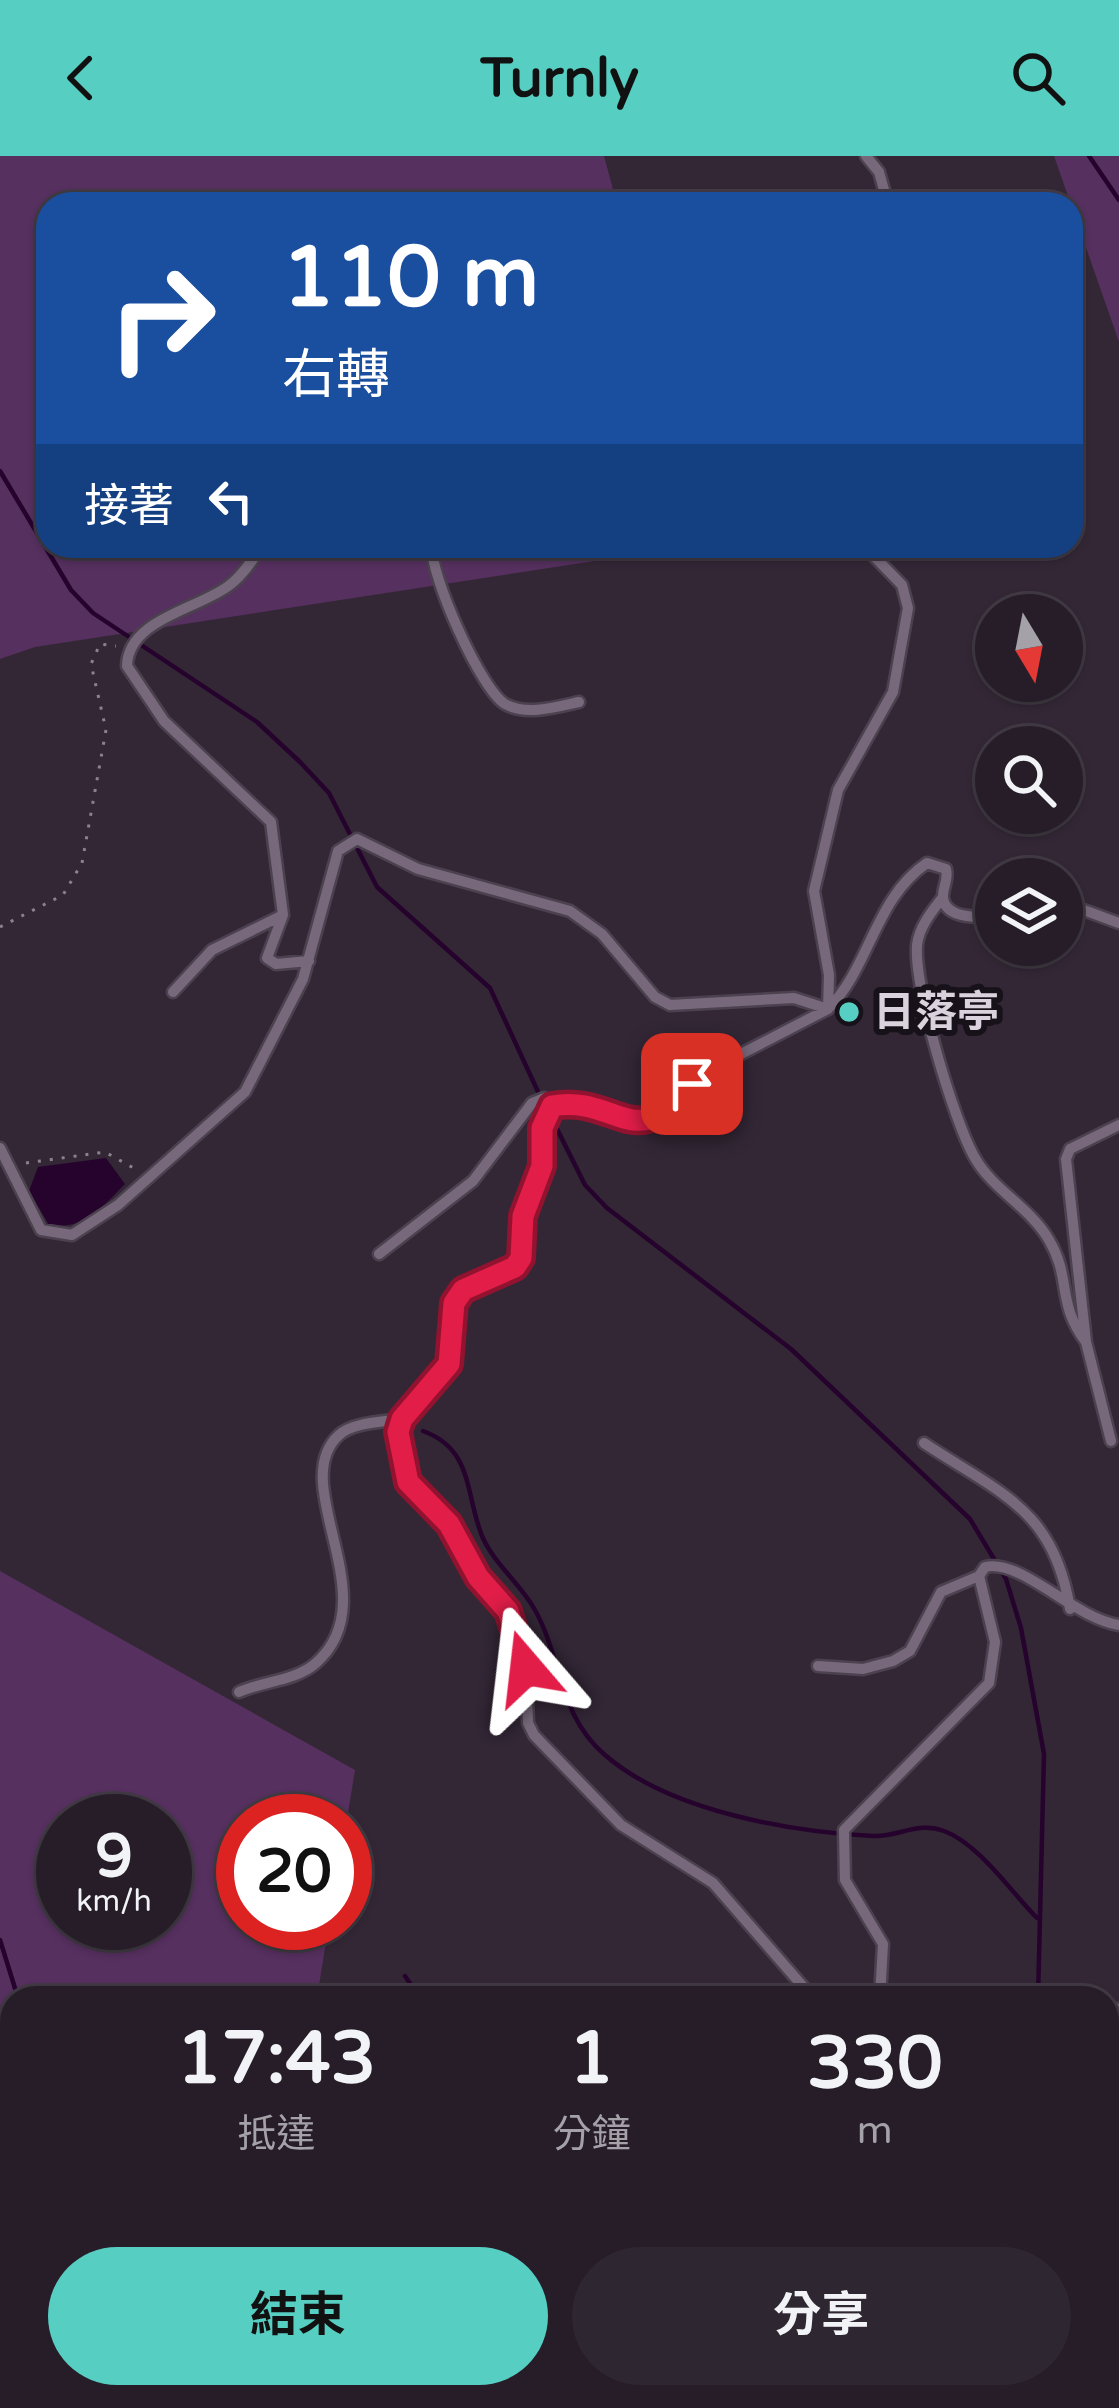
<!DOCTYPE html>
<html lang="zh-TW">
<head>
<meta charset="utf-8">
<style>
	body { margin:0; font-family:"Varela Round","Noto Sans TC",sans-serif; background:#2e2630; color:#f1f3f6; height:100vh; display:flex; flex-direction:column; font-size:45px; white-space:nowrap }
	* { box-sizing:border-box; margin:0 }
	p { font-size:39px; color:#a4a2a8 }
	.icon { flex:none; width:66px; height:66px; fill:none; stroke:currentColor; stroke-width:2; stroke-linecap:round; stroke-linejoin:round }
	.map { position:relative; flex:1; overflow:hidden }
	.sheet { position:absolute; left:0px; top:1830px; width:1119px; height:423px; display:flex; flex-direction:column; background:#261d28; border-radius:36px 36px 0 0; box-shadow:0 3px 9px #0004,0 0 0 3px #423b45 }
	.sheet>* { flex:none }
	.hud { position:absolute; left:36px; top:36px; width:1047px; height:366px; border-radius:36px; box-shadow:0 3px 9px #0004,0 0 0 3px #423b45; background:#1a4fa0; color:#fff; overflow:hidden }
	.needle { width:78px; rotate:170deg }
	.tools { position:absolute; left:975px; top:438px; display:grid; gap:24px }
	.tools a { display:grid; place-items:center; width:108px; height:108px; border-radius:50%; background:#261d28; box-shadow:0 3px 9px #0004,0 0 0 3px #423b45; font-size:60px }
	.speed { position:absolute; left:36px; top:1638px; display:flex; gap:24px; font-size:60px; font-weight:700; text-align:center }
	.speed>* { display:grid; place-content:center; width:156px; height:156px; border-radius:50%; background:#261d28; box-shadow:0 3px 9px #0004,0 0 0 3px #423b45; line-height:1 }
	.speed small { font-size:30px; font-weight:400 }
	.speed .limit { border:18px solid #d22; background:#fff; color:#111 }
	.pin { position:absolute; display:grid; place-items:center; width:102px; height:102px; color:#fff; margin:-51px; border-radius:24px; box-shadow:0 6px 18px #0006 }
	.me { position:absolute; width:132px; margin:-66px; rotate:343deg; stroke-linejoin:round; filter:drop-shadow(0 0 9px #0008) }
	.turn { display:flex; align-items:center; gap:42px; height:252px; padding:0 48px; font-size:54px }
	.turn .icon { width:156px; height:156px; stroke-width:2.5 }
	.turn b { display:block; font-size:84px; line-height:102px }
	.then { display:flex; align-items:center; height:114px; padding:0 48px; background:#0003; gap:24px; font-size:45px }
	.eta { display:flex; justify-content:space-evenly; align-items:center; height:204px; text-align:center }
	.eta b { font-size:72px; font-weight:700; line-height:84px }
	.action { display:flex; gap:24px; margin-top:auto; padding:24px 48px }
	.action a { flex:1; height:138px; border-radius:72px; background:#57cec2; color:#111; font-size:48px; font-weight:700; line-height:138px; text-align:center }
	.action a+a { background:#2e2630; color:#f1f3f6 }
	header { display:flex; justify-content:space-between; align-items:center; height:156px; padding:0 48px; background:#57cec2; color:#111; font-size:54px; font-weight:700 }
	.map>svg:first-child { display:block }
</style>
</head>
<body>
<header><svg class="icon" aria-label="back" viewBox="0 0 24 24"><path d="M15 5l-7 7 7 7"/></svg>Turnly<svg class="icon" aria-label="search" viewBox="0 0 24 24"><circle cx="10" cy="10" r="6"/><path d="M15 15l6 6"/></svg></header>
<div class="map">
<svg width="1119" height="2252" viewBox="0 0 1119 2252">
	<rect width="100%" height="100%" fill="#332736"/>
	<path fill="#56305f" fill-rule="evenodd" d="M0 0H604L617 48H48V390H692L35 491 0 503Z
		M1054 0H1119V186Z
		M0 1415 355 1614 345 1675V1665H243V1767H329L317 1842H12V2241H192L184 2252H0ZM63 1665H165V1767H63Z"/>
	<path fill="#25032d" d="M106 1002 125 1028C101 1052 85 1074 49 1069L29 1035 38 1011Z"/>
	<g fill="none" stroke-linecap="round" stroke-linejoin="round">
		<path stroke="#25032d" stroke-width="4.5" d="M1089 0 1119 44
			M0 315 71 434 93 457 257 566 300 606 329 637 377 731 490 832 540 940
			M551 961 585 1029 607 1052 791 1193 970 1363 1006 1423 1021 1472 1044 1598 1038 1842
			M423 1275C473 1293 465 1337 482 1380 494 1408 520 1427 535 1454 563 1505 558 1559 605 1599 669 1655 791 1676 873 1680 899 1681 918 1665 944 1675 979 1688 1011 1736 1037 1762
			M0 1784 18 1842
			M405 1820 420 1842
			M1107 2022 1119 2028
			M123 2252 127 2241
			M518 2252 519 2241"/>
		<defs>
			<path id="lane" d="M866 0 879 16 888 48
				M262 390C253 403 244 418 231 428 201 453 128 462 127 510L164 565 271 666 283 759 267 802 276 808 309 805
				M432 390C430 419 481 534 505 548 526 560 557 551 579 546
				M943 741C932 755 919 771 917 789 914 831 954 966 975 1002 993 1034 1030 1051 1049 1084 1072 1123 1056 1146 1086 1186
				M1062 746 1119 767
				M173 836 212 794 283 759
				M0 992 41 1074 72 1079 118 1049 245 936 303 823 338 695 357 683 418 713 570 755 602 778 655 841 670 849 794 842 828 853C870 811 875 742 927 707L946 713C949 725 942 731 943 742 946 764 982 762 996 758
				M379 1098 473 1025 532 947 544 942 552 949
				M1111 1285 1086 1186 1066 1003 1070 993 1119 969
				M924 1287C1001 1338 1054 1353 1070 1453
				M818 1510 863 1513 893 1505 910 1495 941 1436 979 1420
				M239 1536C263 1525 296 1525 316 1507 389 1443 285 1328 339 1279 353 1266 384 1266 402 1263
				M813 1842 713 1727 621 1669 534 1579 528 1567 526 1512 508 1455 478 1421 449 1368 408 1326 398 1292 402 1263 449 1208 455 1147 463 1134 507 1115 522 1102 523 1059 542 1009V972L552 949 575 948 649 966 706 916 828 853 829 819 814 735 838 634 893 536 908 452 902 429 864 390
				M880 1842 883 1788 845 1724 844 1674 989 1527 995 1486 979 1420 985 1411C1021 1402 1075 1463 1119 1469
				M1107 1854 1119 1853
				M1107 1913 1119 1921
				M862 2252 870 2241"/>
		</defs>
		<use href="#lane" stroke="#4c424f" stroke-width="15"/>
		<path stroke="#8b828e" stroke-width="3" stroke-dasharray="3 9" stroke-linecap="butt" d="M0 771 63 739 82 707 106 574 91 508 100 488 116 490
			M26 1007 105 996 137 1014
			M91 2252 94 2241
			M163 2252 167 2241"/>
		<use href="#lane" stroke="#77697b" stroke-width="10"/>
	</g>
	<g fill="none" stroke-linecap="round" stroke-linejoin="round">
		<defs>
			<path id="route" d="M526 1512 508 1455 478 1421 449 1368 408 1326 398 1276 402 1263 449 1208 454 1147 463 1134 515 1111 521 1102 523 1060 542 1010V972L552 950C617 938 634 1002 692 928"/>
		</defs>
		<use href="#route" stroke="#92132f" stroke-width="30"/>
		<use href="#route" stroke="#e11d48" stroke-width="21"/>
	</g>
	<circle fill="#57cec2" stroke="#171219" stroke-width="4.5" cx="849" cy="856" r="12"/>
	<g text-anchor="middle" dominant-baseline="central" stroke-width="12" stroke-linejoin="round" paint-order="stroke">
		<g font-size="42" font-weight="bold" fill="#dad2dc" stroke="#171219" text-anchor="start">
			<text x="873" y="856">日落亭</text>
		</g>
	</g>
</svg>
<div class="tools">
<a><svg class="needle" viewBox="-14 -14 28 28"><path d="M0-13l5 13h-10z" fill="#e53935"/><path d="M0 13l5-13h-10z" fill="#a4a2a8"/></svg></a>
<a><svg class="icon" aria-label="search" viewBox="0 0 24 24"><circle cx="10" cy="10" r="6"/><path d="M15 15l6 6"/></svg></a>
<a><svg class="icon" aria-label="layers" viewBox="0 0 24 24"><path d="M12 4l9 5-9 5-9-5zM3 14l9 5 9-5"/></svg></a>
</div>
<div class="speed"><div>9<small>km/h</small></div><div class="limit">20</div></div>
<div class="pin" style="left:692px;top:928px;background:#d93025"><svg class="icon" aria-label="arrive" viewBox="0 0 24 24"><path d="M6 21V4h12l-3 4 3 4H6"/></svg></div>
<svg class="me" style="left:526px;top:1512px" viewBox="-20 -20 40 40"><path d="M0-17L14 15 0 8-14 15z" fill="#e11d48" stroke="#fff" stroke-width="4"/></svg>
<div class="hud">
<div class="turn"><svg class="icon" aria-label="right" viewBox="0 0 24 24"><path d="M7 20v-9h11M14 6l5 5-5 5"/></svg><div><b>110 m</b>右轉</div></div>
<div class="then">接著<svg class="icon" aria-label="left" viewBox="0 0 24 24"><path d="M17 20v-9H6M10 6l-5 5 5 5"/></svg></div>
</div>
<section class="sheet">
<div class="eta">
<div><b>17:43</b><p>抵達</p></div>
<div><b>1</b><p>分鐘</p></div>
<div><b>330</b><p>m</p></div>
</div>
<div class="action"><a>結束</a><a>分享</a></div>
</section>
</div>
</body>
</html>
